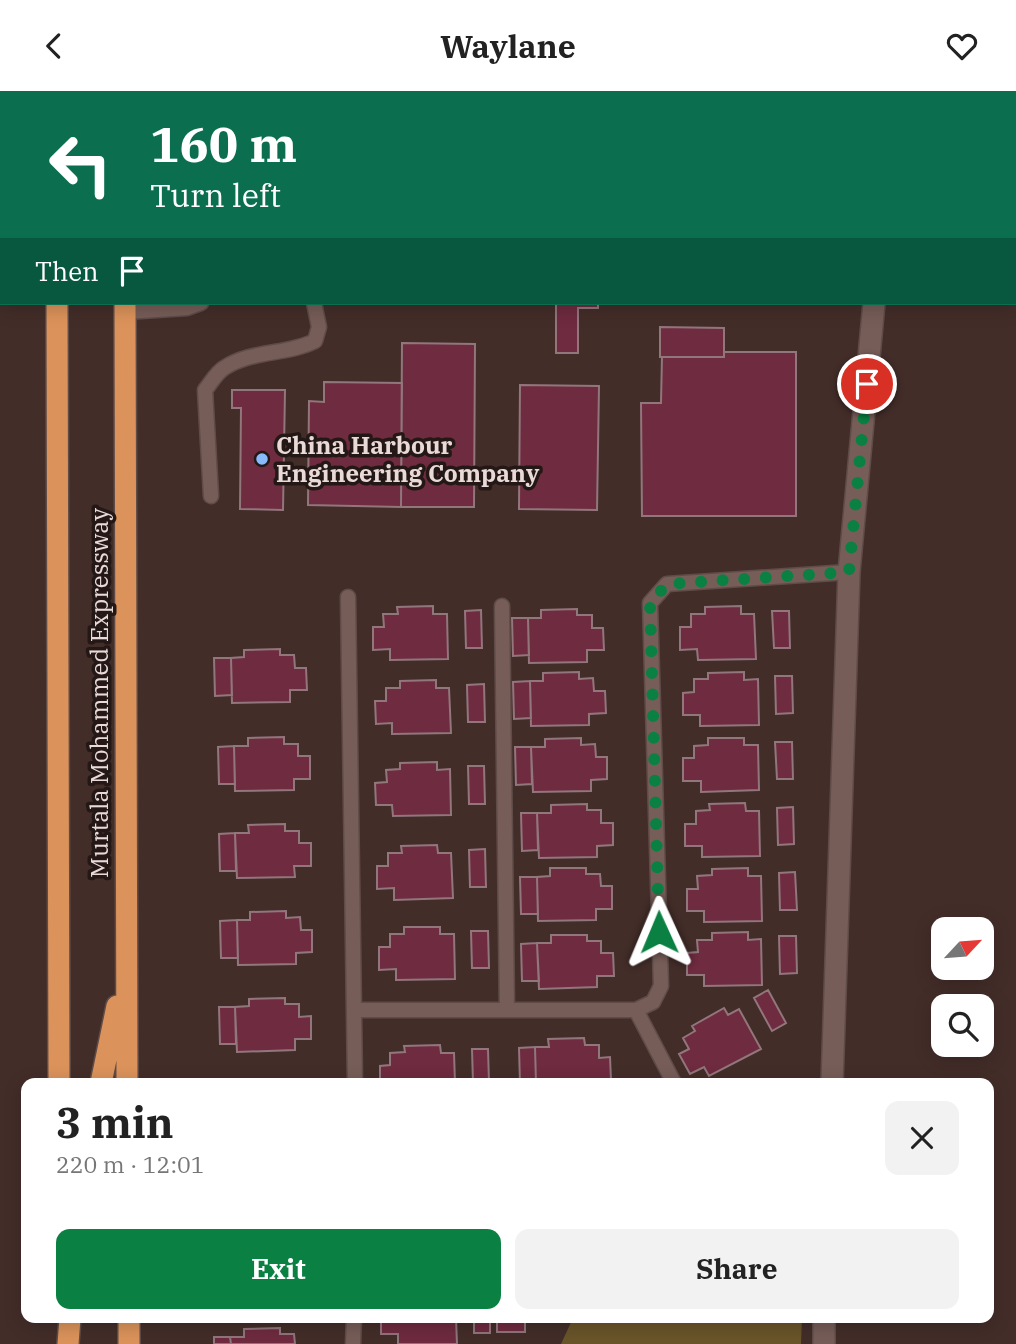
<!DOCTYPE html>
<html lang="en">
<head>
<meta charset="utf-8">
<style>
	body { margin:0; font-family:"IBM Plex Serif",serif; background:#f2f2f2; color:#222; height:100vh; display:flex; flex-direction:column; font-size:26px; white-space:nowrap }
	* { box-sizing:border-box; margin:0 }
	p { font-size:23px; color:#767676 }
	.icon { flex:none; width:38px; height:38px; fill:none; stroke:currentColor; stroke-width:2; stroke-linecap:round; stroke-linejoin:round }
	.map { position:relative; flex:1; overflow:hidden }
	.sheet { position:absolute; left:21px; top:987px; width:973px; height:245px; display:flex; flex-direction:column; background:#fff; border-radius:14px; box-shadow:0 4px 18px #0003 }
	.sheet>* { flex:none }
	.guide { position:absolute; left:0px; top:0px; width:1017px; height:214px; box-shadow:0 4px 18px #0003; background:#0b6e4f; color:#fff; overflow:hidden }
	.needle { width:46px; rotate:64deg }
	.fabs { position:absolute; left:931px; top:826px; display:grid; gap:14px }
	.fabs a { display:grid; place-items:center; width:63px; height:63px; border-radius:14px; background:#fff; box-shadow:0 4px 18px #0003; font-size:35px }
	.pin { position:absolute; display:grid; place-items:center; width:60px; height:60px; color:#fff; margin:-30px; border:4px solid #fff; border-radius:50%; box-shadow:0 2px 7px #0007 }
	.me { position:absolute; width:77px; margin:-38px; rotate:359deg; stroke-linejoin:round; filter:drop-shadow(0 0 5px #0008) }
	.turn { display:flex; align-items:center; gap:24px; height:147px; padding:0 35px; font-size:32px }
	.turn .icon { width:91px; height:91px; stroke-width:2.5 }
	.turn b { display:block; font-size:49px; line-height:60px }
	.then { display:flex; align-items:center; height:66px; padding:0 35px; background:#0003; gap:14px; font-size:26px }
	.round { display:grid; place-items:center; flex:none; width:74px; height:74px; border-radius:14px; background:#f2f2f2 }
	.overview { display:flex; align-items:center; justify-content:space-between; height:119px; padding:0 35px }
	h1 { font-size:42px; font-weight:700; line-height:52px }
	.cta { display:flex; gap:14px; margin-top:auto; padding:14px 35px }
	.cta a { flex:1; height:80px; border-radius:14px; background:#0b8043; color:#fff; font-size:28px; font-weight:700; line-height:80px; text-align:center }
	.cta a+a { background:#f2f2f2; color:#222 }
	header { display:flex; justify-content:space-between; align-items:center; height:91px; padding:0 35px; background:#fff; font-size:32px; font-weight:700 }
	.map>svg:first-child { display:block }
</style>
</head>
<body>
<header><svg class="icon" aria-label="back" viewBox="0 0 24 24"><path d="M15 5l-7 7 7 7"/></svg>Waylane<svg class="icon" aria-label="heart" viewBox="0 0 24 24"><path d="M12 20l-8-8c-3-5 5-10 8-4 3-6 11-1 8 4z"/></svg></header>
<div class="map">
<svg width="1016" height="1253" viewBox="0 0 1016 1253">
	<rect width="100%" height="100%" fill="#432d29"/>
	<path fill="#6a552a" d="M573 1227H802L801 1253H561Z"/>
	<path fill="#6f2b40" stroke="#91767c" stroke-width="2" d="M225 0H297L225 2Z
		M556 212H598V217H578V262H556Z
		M660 236 724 237V266H660Z
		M402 252 475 253 474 416H401Z
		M724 261H796V425H642L641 312H661L662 266H724Z
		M324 291 402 292 401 416 308 414 309 310 324 311Z
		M520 294 599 295 597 419 519 418Z
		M232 299H285L283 419 240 418 241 317H232Z
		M433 515V523H447L448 568 390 569V558L373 559V536H384L383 523H398L397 516Z
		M741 515V523H754L756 568 698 569 697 558 680 559V536H691V523H705V516Z
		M577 518V524H592V537H603L604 559H587V571L529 572 528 527H541V519Z
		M481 519 482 557H466L465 520Z
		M772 520H789L790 557H774Z
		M512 527H528L529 564 513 565Z
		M280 558V564H294L295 577H306L307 599H290V611L232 612 231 567 244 566V559Z
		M214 567H231L232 604 215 605Z
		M579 581V588L593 587 594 600H605L606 622 589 623V634L531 635 530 590H543V582Z
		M744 581V589L758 588 759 634 700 635V624H683V602L694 601V588H708V582Z
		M775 585H792L793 622 776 623Z
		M436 589V597H449L451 642 392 643V632L376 633 375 610H386V597H400V590Z
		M530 590 531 627 514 628 513 591Z
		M484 593 485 631H468L467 594Z
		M284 646V653H298V665H310V688H294V699L235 700 234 655H248V647Z
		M581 647V654L595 653 596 666H607V688L591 689V700L533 701 531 656H545V648Z
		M708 647H744V654H758L759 699 701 701V690H683V667H694V655L708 654Z
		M775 651H792L793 688H777Z
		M234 655 235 693H219L218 656Z
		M515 656H531L532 693 516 694Z
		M437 671V679L450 678 451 724 393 725 392 714H376L375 692 387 691 386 679 400 678V672Z
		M468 675H484L485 713H469Z
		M745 712 746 720H759L760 765 702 766V755H685V733H696V720L710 719 709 713Z
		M587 713V719H601V732H613V754L597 755V766L539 767 537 722H551V714Z
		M793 716 794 753 778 754 777 717Z
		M521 722H537L538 759 522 760Z
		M285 733V740H299V752H311V775H294L295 786 237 787 235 742H249L248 734Z
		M235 742 236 780H220L219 743Z
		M437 754 438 762H451L453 807 394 809V797L377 798V775H388V762H402L401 755Z
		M485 758 486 796H470L469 759Z
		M550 777H586V783H600L601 795H612V818H596V829L538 830 537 786 550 785Z
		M748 777V785H761L762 830 704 831V820H687V798H698L697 785 712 784V778Z
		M795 781 797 819H780L779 782Z
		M520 786H537L538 823H521Z
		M286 820V827L300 826 301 839H312V861L296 862V873L238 874 237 829H250V821Z
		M237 829 238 867H221L220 830Z
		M404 836H440V843H454L455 888 396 889V878L379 879V856H390V843H404Z
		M471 840H488L489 877H472Z
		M748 841V849L761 848 762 894 704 895V884H687V862L698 861 697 849H712V842Z
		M551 844H587V850H601V862H613L614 885H597V896L539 898 537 852H551Z
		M779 845H796L797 882 780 883Z
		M537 852 539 890H522L521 853Z
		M768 899 786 932 772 940 754 907Z
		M285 907V913H299V926L311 925V948H295V959L237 961 235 916 249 915V908Z
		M219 916H235L236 953H220Z
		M724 917 728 924 739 918 761 958 709 985 704 976 690 983 679 963 689 958 683 947 695 940 692 935Z
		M584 947 585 954H599V967L610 966 611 989H594V992H536L535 956H549L548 948Z
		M440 954 441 962H454L455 992H380V975L390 974V962L405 961 404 955Z
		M535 956 536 992H520L519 957Z
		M472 958H488L489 992H473Z
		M381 1227H456L457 1253H398V1243H381Z
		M474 1227H490V1242H474Z
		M497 1227H525V1241H497Z
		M280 1237V1243H294L295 1253H231L230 1246H244V1238Z
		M214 1246H230L231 1253H214Z"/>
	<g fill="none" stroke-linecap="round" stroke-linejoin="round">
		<defs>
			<path id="lane" d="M215 0V2
				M311 0V2
				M126 221 187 217 201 212
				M211 405 205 299C211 292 216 282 224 277 251 259 287 264 315 250L319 236 314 212
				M348 506 355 992
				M502 515 507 919
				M356 919H636L653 911 661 895 650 512 667 493 849 481
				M636 919 674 992
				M353 1253 354 1227"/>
			<path id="street" d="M894 2V0
				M832 992 849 481 874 212
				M824 1253V1227"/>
			<path id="highway" d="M57 0V2
				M122 0V2
				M57 212 59 992
				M125 212 127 992
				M101 992 117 915
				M129 1227V1253
				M68 1253 70 1227"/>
		</defs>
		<use href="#lane" stroke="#5f4c48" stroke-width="17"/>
		<use href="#street" stroke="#5f4c48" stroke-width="24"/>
		<use href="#highway" stroke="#5f4c48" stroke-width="24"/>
		<use href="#lane" stroke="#775d58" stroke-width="14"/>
		<use href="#street" stroke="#775d58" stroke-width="21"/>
		<use href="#highway" stroke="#dc935b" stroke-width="21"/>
	</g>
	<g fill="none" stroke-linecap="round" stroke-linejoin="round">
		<path stroke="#0b8043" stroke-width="12" stroke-dasharray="0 21.6" d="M659 841 650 512 667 493 849 481 867 293"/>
	</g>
	<circle fill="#88bafc" stroke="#231816" stroke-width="2.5" cx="262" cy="368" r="7"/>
	<g text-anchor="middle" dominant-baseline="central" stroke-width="7" stroke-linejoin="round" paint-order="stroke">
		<g font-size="24" font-weight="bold" fill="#eadad7" stroke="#231816" text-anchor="start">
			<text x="276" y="354">China Harbour<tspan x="276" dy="28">Engineering Company</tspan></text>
		</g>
		<g font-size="24" fill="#eadad7" stroke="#231816">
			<text transform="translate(99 602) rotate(-90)">Murtala Mohammed Expressway</text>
		</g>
	</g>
</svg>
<div class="fabs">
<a><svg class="needle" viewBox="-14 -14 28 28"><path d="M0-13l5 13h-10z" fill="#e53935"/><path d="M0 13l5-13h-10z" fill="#767676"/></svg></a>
<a><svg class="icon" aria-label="search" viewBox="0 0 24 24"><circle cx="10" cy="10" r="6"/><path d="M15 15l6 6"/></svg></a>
</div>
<div class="pin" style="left:867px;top:293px;background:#d93025"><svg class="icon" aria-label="arrive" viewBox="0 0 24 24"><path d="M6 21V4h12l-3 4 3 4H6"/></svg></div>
<svg class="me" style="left:659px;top:841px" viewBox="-20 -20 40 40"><path d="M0-17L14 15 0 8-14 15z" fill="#0b8043" stroke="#fff" stroke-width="4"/></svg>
<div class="guide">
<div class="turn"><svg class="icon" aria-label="left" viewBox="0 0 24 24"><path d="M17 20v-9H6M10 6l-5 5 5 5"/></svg><div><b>160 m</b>Turn left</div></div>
<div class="then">Then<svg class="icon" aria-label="arrive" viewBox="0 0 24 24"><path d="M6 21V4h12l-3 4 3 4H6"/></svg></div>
</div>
<section class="sheet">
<div class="overview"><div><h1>3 min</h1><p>220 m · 12:01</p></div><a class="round"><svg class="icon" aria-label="close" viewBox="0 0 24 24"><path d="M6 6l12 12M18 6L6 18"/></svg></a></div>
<div class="cta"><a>Exit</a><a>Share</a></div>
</section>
</div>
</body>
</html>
